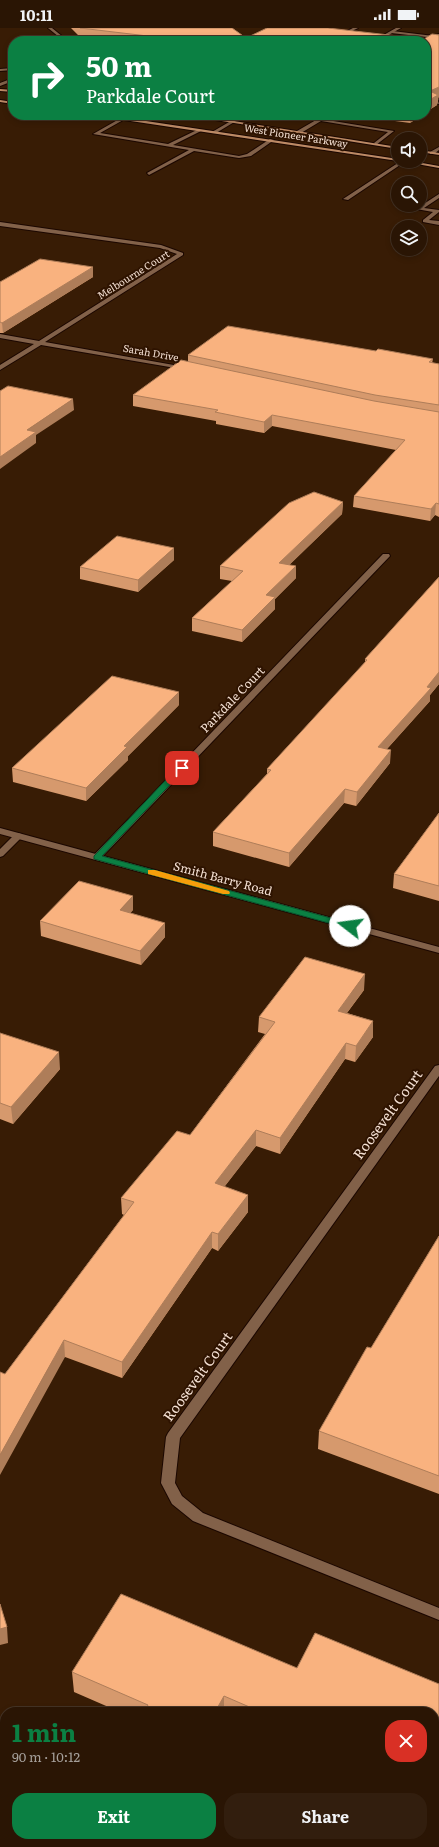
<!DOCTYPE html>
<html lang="en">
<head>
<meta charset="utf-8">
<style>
	body { margin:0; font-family:Literata,serif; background:#321e0e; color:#f1f3f6; height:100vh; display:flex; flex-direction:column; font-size:15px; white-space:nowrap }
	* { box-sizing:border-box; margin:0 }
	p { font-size:13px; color:#a59f9a }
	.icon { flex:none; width:22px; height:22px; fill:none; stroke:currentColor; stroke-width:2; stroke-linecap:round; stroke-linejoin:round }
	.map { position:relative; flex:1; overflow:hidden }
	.drawer { position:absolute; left:0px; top:1679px; width:439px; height:140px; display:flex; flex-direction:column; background:#2a1504; border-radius:16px 16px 0 0; box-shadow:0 2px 6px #0003,0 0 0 1px #463426 }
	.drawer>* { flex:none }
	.top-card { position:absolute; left:8px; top:8px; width:423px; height:84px; border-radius:16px; box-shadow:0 2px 6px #0003,0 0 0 1px #463426; background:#0b8043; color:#fff; overflow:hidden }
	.buttons { position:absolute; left:391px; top:104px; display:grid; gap:8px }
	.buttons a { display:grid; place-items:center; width:36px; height:36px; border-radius:50%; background:#2a1504; box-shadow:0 2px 6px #0003,0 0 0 1px #463426; font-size:20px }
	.pin { position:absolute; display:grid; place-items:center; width:34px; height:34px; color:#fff; margin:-17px; border-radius:8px; box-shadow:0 2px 6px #0006 }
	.me { position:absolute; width:44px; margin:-22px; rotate:285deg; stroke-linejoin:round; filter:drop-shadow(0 0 3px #0008) }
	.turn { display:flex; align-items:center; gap:14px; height:84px; padding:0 12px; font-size:18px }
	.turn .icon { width:52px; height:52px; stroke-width:2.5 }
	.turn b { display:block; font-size:28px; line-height:34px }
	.round { display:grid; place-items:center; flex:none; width:42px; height:42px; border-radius:16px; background:#321e0e }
	.headline { display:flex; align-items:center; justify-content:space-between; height:68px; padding:0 12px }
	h1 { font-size:24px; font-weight:700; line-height:30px; color:#0b8043 }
	.cta { display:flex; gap:8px; margin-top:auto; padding:8px 12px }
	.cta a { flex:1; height:46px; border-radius:16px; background:#0b8043; color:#fff; font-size:16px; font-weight:700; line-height:46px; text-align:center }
	.cta a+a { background:#321e0e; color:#f1f3f6 }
	.status { display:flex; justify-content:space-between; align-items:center; height:28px; padding:0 20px; background:#2a1504; direction:ltr }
	.status svg { height:11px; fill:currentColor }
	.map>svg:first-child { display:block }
</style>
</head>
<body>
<div class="status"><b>10:11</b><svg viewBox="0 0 49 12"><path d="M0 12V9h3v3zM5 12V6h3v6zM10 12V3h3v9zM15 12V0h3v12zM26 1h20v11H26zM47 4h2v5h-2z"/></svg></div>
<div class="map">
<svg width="439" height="1819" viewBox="0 0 439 1819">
	<rect width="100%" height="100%" fill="#381c05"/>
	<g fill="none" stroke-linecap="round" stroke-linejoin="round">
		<defs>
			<path id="service" d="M48 0H52L68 13H64Z
				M353 0H358L342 8 339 7Z
				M392 3 434 8 439 6V9L435 10 391 5Z
				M13 40V42L0 43V41Z
				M13 50V53L0 58V55Z
				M439 70 438 73 439 76 431 74Z
				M307 87H313L321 91 394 103 376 117 374 115 388 104 321 93 301 105H297V103L316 92Z
				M121 90 125 91 100 105 168 116 199 101 201 103 173 117 239 128 247 126 270 111 274 112 251 128 239 130 194 123 149 147 147 145 189 122 93 106Z
				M439 119V122L434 126H430V124Z
				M401 133H406L348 172 343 171Z
				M439 166V170L424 180 439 182V184L429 192 439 193V197L423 194V192L433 184 416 181Z"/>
			<path id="minor" d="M396 0H401L378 13H373Z
				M241 87H246L216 105 212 104Z
				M0 194 161 217 183 225V227L45 314 185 339 188 341 187 342 41 317 0 342V337L34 316 0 310V306L39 313 177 226 160 220 0 198Z
				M383 526H389L390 528 100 831H94L92 829 94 827Z
				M18 805 21 806 23 808 3 828 0 829V821L15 806Z
				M439 1037V1048L180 1410 175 1455 182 1468 203 1485 439 1580V1592L193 1493 172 1476 161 1455 166 1409 168 1405 435 1038Z"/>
			<path id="tertiary" d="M0 800 439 919V925L0 806Z"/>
			<path id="primary" d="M0 61 13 62V64L0 63Z
				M0 72 13 74V76L0 74Z
				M95 87H106L398 131V133H411L439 138V140L400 133H398L97 88Z
				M184 87H195L398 119V121Z
				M420 122 439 125V127L420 124Z"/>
		</defs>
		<use href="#service" stroke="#1b0700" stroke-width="2"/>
		<use href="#minor" stroke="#1b0700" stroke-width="2"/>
		<use href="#tertiary" stroke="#1b0700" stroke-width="2"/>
		<use href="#primary" stroke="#1b0700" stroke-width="2"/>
		<use href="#service" fill="#826149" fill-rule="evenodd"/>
		<use href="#minor" fill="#826149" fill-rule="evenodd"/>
		<use href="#tertiary" fill="#826149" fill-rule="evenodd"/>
		<use href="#primary" fill="#bd8a65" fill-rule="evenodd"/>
	</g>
	<path fill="#d6996d" d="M71 0H232L246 10 424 11 439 7V69L438 70 437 77 426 84V13H107L81 10Z
		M350 87H422L410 95Z
		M93 239V249L3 305H0V254Z
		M376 323 433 331 432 335 439 336V489L435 487 430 493 353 479 354 468 396 422 272 398 264 405 216 396V393L133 378V367L188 334V327Z
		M343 474 342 486 289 537 296 550 275 571V581L242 614 192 603V590L232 553 220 551V538Z
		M174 532 138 564 80 551V539Z
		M439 549V656L430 667V673L387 721 390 735 356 778 344 775 289 839 213 818V804L267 746V741L365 635V631Z
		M179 677 128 728V732L86 773 13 754 12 740Z
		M439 785V873L393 860 394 846Z
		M133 882 130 885 165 909 141 937 41 908 40 893Z
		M364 962 347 985 373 993V1009L355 1034 345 1031 280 1126 256 1118 224 1159 248 1167V1184L218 1223 212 1220 122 1350 65 1329 5 1346 124 1187 122 1186 121 1170 190 1107 265 1006 258 1004 259 989Z
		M0 1005 60 1041 13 1096 0 1091Z
		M439 1208V1466L318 1421 319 1403 371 1320Z
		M297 1640 439 1656V1781L434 1779V1684H120L74 1664 72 1644Z"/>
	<path fill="#ae7d59" d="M439 59V69L438 70 437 77 426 84V74L430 63Z
		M411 87H422L410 95Z
		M93 239V249L3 305 2 295Z
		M73 371 74 382 36 407V415L0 441V429L27 402Z
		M272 387V398L264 405V394Z
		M343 474 342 486 279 547V535Z
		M436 475 435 487 430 493 431 481Z
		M174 520V532L138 564V552Z
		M296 538V550L275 571V581L242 614V602L266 567Z
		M439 644V656L430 667V673L377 732 378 719Z
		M179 664V677L128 728V732L86 773V760L124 718Z
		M391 722 390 735 356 778 357 764Z
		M345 761 344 775 289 839V825Z
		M133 868V882L120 896V882Z
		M165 895V909L141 937 140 923Z
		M365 946 364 962 337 998 338 983Z
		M373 993V1009L355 1034 356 1018Z
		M346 1015 345 1031 280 1126V1110Z
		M59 1024 60 1041 13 1096 11 1079Z
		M256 1102V1118L215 1171V1155Z
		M248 1167V1184L218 1223V1206Z
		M212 1204V1220L122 1350V1334Z
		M64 1312 65 1329 0 1447V1427Z
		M7 1599 8 1615 0 1617V1601Z
		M224 1668V1684H215Z"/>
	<path fill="#f9b27f" stroke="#ae7d59" d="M80 0H232L246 10 267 0H328L424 11 432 6 439 7V59L430 63 438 67 426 74V13H169L173 11Z
		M40 231 93 239 2 295 0 294V254Z
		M228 298 376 323 378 321 433 331 429 334 439 336V377L375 367 188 327Z
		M181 332 374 373 439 384V476L436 475 431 481 354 468 405 412 272 387 264 394 215 384 218 382 133 367Z
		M8 358 73 371 27 402 36 404 0 429V363Z
		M314 464 343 474 279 535 296 538 266 567 275 569 242 602 192 590 243 543 220 538 289 475Z
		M117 508 174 520 138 552 80 539Z
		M439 549V644L427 659 431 660 378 719 391 722 357 764 345 761 289 825 213 804 271 742 267 741 367 632 365 631Z
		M112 648 179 664 124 718 127 719 86 760 12 740Z
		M439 785V858L394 846Z
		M79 853 133 868 120 882 165 895 140 923 40 893Z
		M305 929 365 946 338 983 373 993 356 1018 346 1015 280 1110 256 1102 215 1155 248 1167 218 1206 212 1204 122 1334 64 1312 0 1427V1344L5 1346 134 1174 121 1170 177 1103 190 1107 275 994 259 989Z
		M0 1005 59 1024 11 1079 0 1075Z
		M439 1208V1448L319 1403 367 1319 371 1320Z
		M121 1566 297 1640 315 1605 439 1656V1761L434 1758V1684H261L224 1668 215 1684H144L148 1677 72 1644Z
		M0 1576 7 1599 0 1601Z"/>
	<path fill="#0b8043" stroke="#07532c" d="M179 738H185L186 740 102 828 353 896 354 898 353 900H347L94 831V828Z"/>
	<path fill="#f59e0b" d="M148 842H155L229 863 230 865 229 866H223L148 846Z"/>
	<g text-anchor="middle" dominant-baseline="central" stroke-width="4" stroke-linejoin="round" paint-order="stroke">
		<g font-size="10" fill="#f4e0d3" stroke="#2e1300">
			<text transform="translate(296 107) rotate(9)">West Pioneer Parkway</text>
			<text transform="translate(133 246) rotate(-32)">Melbourne Court</text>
			<text transform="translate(151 324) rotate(10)">Sarah Drive</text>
		</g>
		<g font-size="12" fill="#f4e0d3" stroke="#2e1300">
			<text transform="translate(232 671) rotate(-46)">Parkdale Court</text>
			<text transform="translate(223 850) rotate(15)">Smith Barry Road</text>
		</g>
		<g font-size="14" fill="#f4e0d3" stroke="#2e1300">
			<text transform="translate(387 1086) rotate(-54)">Roosevelt Court</text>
			<text transform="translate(197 1348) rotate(-54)">Roosevelt Court</text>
		</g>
	</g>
</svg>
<div class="buttons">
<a><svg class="icon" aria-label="sound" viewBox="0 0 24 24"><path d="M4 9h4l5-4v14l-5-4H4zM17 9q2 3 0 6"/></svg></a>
<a><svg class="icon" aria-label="search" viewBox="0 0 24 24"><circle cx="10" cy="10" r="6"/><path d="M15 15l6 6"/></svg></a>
<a><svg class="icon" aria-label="layers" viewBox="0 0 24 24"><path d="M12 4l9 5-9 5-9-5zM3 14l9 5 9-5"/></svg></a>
</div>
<div class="pin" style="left:182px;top:740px;background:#d93025"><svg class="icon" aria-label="arrive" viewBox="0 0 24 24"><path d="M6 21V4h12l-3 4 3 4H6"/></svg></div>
<svg class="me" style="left:350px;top:898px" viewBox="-20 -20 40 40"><circle r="19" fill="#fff"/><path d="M0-13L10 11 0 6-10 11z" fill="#0b8043"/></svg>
<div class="top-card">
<div class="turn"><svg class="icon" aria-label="right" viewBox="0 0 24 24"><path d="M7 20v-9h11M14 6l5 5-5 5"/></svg><div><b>50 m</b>Parkdale Court</div></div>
</div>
<section class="drawer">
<div class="headline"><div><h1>1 min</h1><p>90 m · 10:12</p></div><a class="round" style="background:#d93025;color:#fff"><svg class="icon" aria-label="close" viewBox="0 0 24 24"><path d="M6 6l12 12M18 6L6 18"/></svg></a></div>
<div class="cta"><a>Exit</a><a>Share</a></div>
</section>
</div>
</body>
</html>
